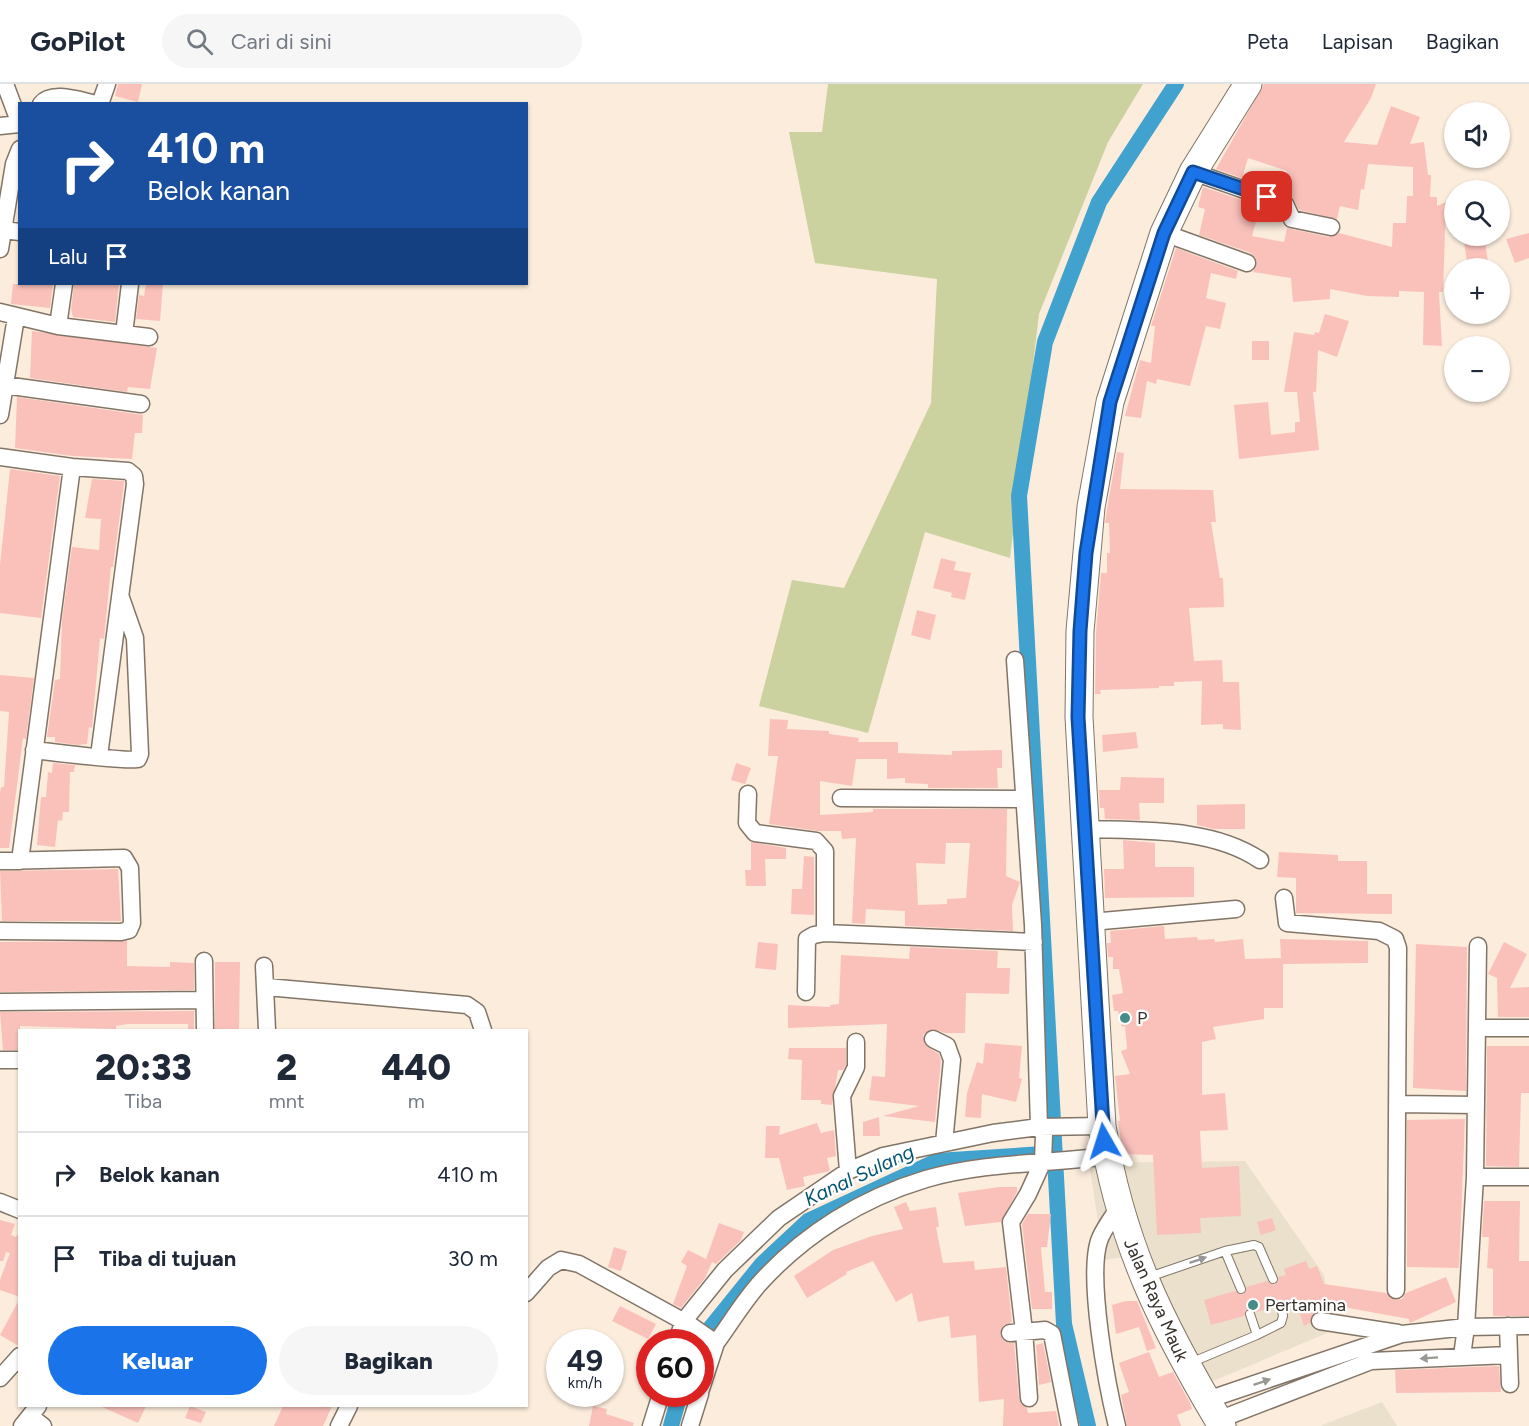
<!DOCTYPE html>
<html lang="id">
<head>
<meta charset="utf-8">
<style>
	body { margin:0; font-family:Figtree,sans-serif; background:#f6f6f7; color:#1f2937; height:100vh; display:flex; flex-direction:column; font-size:22px; white-space:nowrap }
	* { box-sizing:border-box; margin:0 }
	p { font-size:20px; color:#747a83 }
	.icon { flex:none; width:33px; height:33px; fill:none; stroke:currentColor; stroke-width:2; stroke-linecap:round; stroke-linejoin:round }
	.map { position:relative; flex:1; overflow:hidden }
	.details { position:absolute; left:18px; top:945px; width:510px; height:378px; display:flex; flex-direction:column; background:#fff; border-radius:0px; box-shadow:0 2px 4px #0004 }
	.details>* { flex:none }
	.top-card { position:absolute; left:18px; top:18px; width:510px; height:183px; border-radius:0px; box-shadow:0 2px 4px #0004; background:#1a4fa0; color:#fff; overflow:hidden }
	.controls { position:absolute; left:1444px; top:18px; display:grid; gap:12px }
	.controls a { display:grid; place-items:center; width:66px; height:66px; border-radius:50%; background:#fff; box-shadow:0 2px 4px #0004; font-size:30px }
	.speed { position:absolute; left:546px; top:1245px; display:flex; gap:12px; font-size:30px; font-weight:700; text-align:center }
	.speed>* { display:grid; place-content:center; width:78px; height:78px; border-radius:50%; background:#fff; box-shadow:0 2px 4px #0004; line-height:1 }
	.speed small { font-size:15px; font-weight:400 }
	.speed .limit { border:9px solid #d22; background:#fff; color:#111 }
	.pin { position:absolute; display:grid; place-items:center; width:51px; height:51px; color:#fff; margin:-26px; border-radius:12px; box-shadow:0 3px 9px #0006 }
	.me { position:absolute; width:66px; margin:-33px; rotate:354deg; stroke-linejoin:round; filter:drop-shadow(0 0 4px #0008) }
	.turn { display:flex; align-items:center; gap:21px; height:126px; padding:0 30px; font-size:27px }
	.turn .icon { width:78px; height:78px; stroke-width:2.5 }
	.turn b { display:block; font-size:42px; line-height:51px }
	.then { display:flex; align-items:center; height:57px; padding:0 30px; background:#0003; gap:12px; font-size:22px }
	.eta { display:flex; justify-content:space-evenly; align-items:center; height:102px; text-align:center }
	.eta b { font-size:36px; font-weight:800; line-height:42px }
	.action { display:flex; gap:12px; margin-top:auto; padding:12px 30px }
	.action a { flex:1; height:69px; border-radius:36px; background:#1a73e8; color:#fff; font-size:24px; font-weight:800; line-height:69px; text-align:center }
	.action a+a { background:#f6f6f7; color:#1f2937 }
	ul { padding:0; list-style:none }
	li { display:flex; align-items:center; gap:18px; height:84px; padding:0 30px; border-top:2px solid #e0e1e3 }
	li div { flex:1 }
	li b { display:block; font-size:22px }
	li em { font-style:normal }
	header { display:flex; align-items:center; gap:36px; box-sizing:border-box; height:84px; padding:0 30px; background:#fff; border-bottom:2px solid #e0e1e3 }
	header strong { font-size:28px }
	nav { display:flex; gap:33px; margin-inline-start:auto; font-size:21px }
	.search { width:420px; height:54px; background:#f6f6f7; display:flex; align-items:center; gap:15px; box-sizing:border-box; padding:0 21px; border-radius:33px; color:#747a83; font-size:22px }
	.map>svg:first-child { display:block }
</style>
</head>
<body>
<header>
<strong>GoPilot</strong>
<div class="search"><svg class="icon" aria-label="search" viewBox="0 0 24 24"><circle cx="10" cy="10" r="6"/><path d="M15 15l6 6"/></svg>Cari di sini</div>
<nav><a>Peta</a><a>Lapisan</a><a>Bagikan</a></nav>
</header>
<div class="map">
<svg width="1529" height="1342" viewBox="0 0 1529 1342">
	<rect width="100%" height="100%" fill="#fbecdc"/>
	<path fill="#eae0cc" d="M1245 1077 1324 1191 1334 1246 1211 1298 1239 1342H1217L1124 1173 1104 1176 1089 1079Z
		M1382 1318 1397 1342H1320Z"/>
	<path fill="#cbd19f" d="M828 0H1143L1108 58 1039 230 1010 474 925 448 868 649 759 622 792 496 844 504 931 319 937 195 815 179 789 48H822Z"/>
	<g fill="none" stroke-linecap="round" stroke-linejoin="round">
		<path stroke="#41a2ce" stroke-width="16" d="M699 1258 762 1180 808 1137 937 1077 1043 1070
			M671 1342 680 1310
			M1088 1342 1064 1240 1019 412 1045 258 1099 118 1176 0"/>
	</g>
	<path fill="#fac1bb" fill-rule="evenodd" d="M118 0H142L138 18 115 12Z
		M1264 0H1376L1371 14 1344 58 1377 61 1391 22 1420 33 1410 60 1424 58 1428 91H1431L1430 113H1437V122L1446 118 1443 208H1439L1442 262 1423 261 1424 208 1399 207V213L1367 212 1330 205V215L1293 218 1291 194 1253 188 1257 178 1251 169 1199 151 1205 125 1198 123 1203 103 1260 122 1252 152 1284 158 1287 144 1329 153 1339 149 1392 163 1393 139H1406L1407 112H1413V83L1368 80 1364 106 1361 105 1358 126 1340 122 1337 135 1299 126 1292 113 1283 108 1287 87 1248 74 1242 94 1216 85Z
		M1529 149V174L1515 179 1506 155Z
		M1463 152H1484L1489 184H1468Z
		M1176 164 1238 187 1236 195 1211 189 1206 214 1226 219 1220 245 1206 242 1190 302 1157 295 1156 300 1147 297 1141 334 1125 332 1140 276 1151 279 1155 242H1151Z
		M13 200H53L50 224 11 220Z
		M74 200H119L115 238 73 233 71 226Z
		M146 200H163L160 237 136 235 139 211 144 212Z
		M1325 230 1349 237 1337 273 1318 266 1316 308H1313L1319 366 1239 375 1234 321 1268 318 1271 351 1295 348V338H1300L1297 308H1284L1294 248 1314 251 1315 248 1319 249Z
		M32 247 157 264 150 305 128 303 127 308 30 294Z
		M1252 257H1269V276H1252Z
		M17 313 143 331 142 349H135L132 375 72 372 15 364Z
		M1117 368 1124 369 1120 405 1213 406 1216 438H1211L1220 494H1223L1224 523 1189 524 1194 577 1222 576 1223 598H1239L1241 646 1223 645V640L1201 641 1202 597 1174 598V602H1159V604L1100 606 1101 610H1095L1096 548 1101 489H1107V469H1110L1109 439H1105L1107 425Z
		M10 385 60 392 41 534 0 529V481Z
		M92 395 124 397V400L113 483H111L104 555 100 554 92 644 89 643 87 660 77 661 55 658V653H47L55 596 60 595 62 536 72 463 99 466 101 435 85 434Z
		M941 474 956 478 954 486 971 489 965 516 951 513 952 509 933 504Z
		M917 526 936 531 930 556 911 551Z
		M0 591 34 594 26 655 23 654 9 764H0V709L1 703H4L9 628 0 627Z
		M770 635 788 636 787 645 829 647V650L859 654 858 658H898V669L952 671V667L1002 666V684H997L998 704H928V700L905 699V694L887 695V675H856L852 702 820 697V731L873 728V725H1007L1006 792 1020 798 1012 821 1013 847 905 842V827L866 825 865 840 852 839 856 754 842 755 841 747H818L769 740 778 672H768ZM946 759H970L966 814 947 815V820L918 821 916 779 945 780Z
		M1136 648 1138 664 1103 668 1102 651Z
		M53 679 75 681 74 688H70L69 728H63L62 737 58 736 55 763 37 761 41 713H46L48 688 52 689Z
		M736 679 751 684 745 700 731 696Z
		M1121 693 1164 694V719H1139L1140 736 1105 735 1104 724H1100L1099 706H1120Z
		M1245 720V745H1214L1197 741V721Z
		M1123 756 1155 759V783H1194V813L1105 814 1104 785H1124Z
		M751 758 786 764V775H765L766 802H746L745 786H751Z
		M1279 768 1338 771V777H1367V810H1392V830L1296 829V794L1277 793Z
		M804 772 814 773V831L791 830 792 805H802Z
		M118 785 121 837H2L0 787Z
		M1164 842 1165 855 1197 853 1198 856 1214 855 1215 858 1243 855 1245 875 1281 874 1280 855 1368 857V879L1283 880V924H1264V935L1213 943 1216 955 1202 958V1011L1225 1009 1228 1046 1200 1047 1202 1084 1239 1082 1241 1132 1200 1134 1201 1149 1157 1151 1153 1071 1123 1070 1119 1045 1118 1037H1120L1115 992 1130 990 1121 967 1127 965 1125 942 1122 943 1118 927H1114L1112 911 1123 909 1119 885H1113V873H1108L1107 859H1111L1110 847Z
		M127 857V882L170 883V878L194 879V906L0 908V858Z
		M758 858 778 860 776 886 755 884Z
		M1504 858 1527 870 1510 904 1529 903V933H1498L1497 894 1488 890Z
		M1416 860 1467 863 1466 1007 1413 1004Z
		M910 863 998 867 997 884H1010L1009 910 966 909 965 949H945L933 945 923 951 925 961 939 970 941 977 935 1038 883 1032 919 1022 869 1016 872 992 885 993 887 940 788 944V921L830 923V921L839 920 841 871 909 875Z
		M215 878H240L239 945H215Z
		M194 927V946H188V940H128L116 942V945L20 942V966H3L0 928Z
		M985 959 1022 962 1019 994 1022 995 1016 1018 982 1010 981 1034 965 1033 967 1009 977 978 983 980Z
		M1487 962H1529V1009H1521L1519 1083 1486 1082Z
		M789 964H846V981L843 986H838L832 1021 821 1020V1016H801L802 976 788 975Z
		M879 1033 880 1052H863V1038Z
		M1465 1035 1459 1184 1407 1183V1036Z
		M817 1039 821 1049 834 1046 836 1072 827 1074 830 1087 803 1093 805 1102 787 1106 779 1074H765L766 1042H780L779 1051Z
		M999 1103H1017V1108L1001 1138 965 1142 958 1109Z
		M1484 1117H1520L1519 1177H1529V1232H1493V1185L1487 1184 1489 1153H1482Z
		M906 1118 910 1127 936 1123 939 1143H936L943 1179 974 1177 975 1186 1006 1183 1012 1238 1004 1241 1000 1250 1005 1258 1014 1259 1019 1315 1027 1324 1028 1329 1056 1327 1059 1342H1003L1004 1315 979 1318 976 1251 951 1254 949 1232 918 1238 912 1209 896 1218 873 1177 846 1188 847 1190 807 1214 794 1192 833 1166 872 1152 903 1145 894 1123Z
		M1028 1130H1051L1047 1163H1041L1045 1208H1052V1225H1032L1022 1140Z
		M1272 1134 1276 1146 1261 1151 1257 1138Z
		M0 1136 15 1140 11 1151 16 1153 20 1147V1213L0 1206V1196L10 1169 6 1168 3 1177H0Z
		M719 1139 744 1148 741 1156 716 1180 712 1178 705 1194 681 1224 673 1220 687 1182 681 1178 688 1166 706 1175Z
		M614 1163 627 1167 621 1187 608 1183Z
		M1306 1177 1309 1185 1317 1182 1324 1200 1386 1209 1395 1216 1402 1215 1406 1209 1446 1193 1456 1218 1410 1239 1409 1235 1310 1217 1314 1229 1310 1239 1304 1242 1295 1216 1287 1219 1280 1215 1276 1217 1275 1223 1256 1228 1249 1224 1244 1232 1211 1241 1204 1216 1235 1207 1243 1211 1247 1203 1267 1197 1275 1201 1279 1193 1286 1191 1284 1185Z
		M20 1214V1262H19L0 1251Z
		M1126 1217H1137L1156 1264 1147 1267 1139 1243 1116 1250 1112 1221Z
		M620 1222 656 1240 648 1255 612 1237Z
		M1043 1259 1051 1298 1039 1301 1036 1261Z
		M1149 1268 1159 1293 1173 1288 1190 1319 1192 1325 1177 1331 1181 1342H1127L1121 1311 1129 1308 1119 1279Z
		M1499 1282 1501 1308 1396 1309 1395 1286Z
		M100 1322H146L138 1339Z
		M190 1322 206 1328 201 1339 185 1334Z
		M283 1322H332L323 1342H274Z
		M593 1322 607 1325 606 1330 634 1339 633 1342H589Z"/>
	<g fill="none" stroke-linecap="round" stroke-linejoin="round">
		<defs>
			<path id="lane" d="M1225 1167 1254 1161 1259 1163 1273 1195
				M1149 1193 1225 1167 1241 1205
				M1257 1251 1281 1239 1283 1232 1281 1221
				M1190 1279 1257 1251 1250 1230"/>
			<path id="street" d="M5 0 20 40
				M41 20C52 6 81 17 97 20
				M100 20 107 0
				M0 42 19 40
				M1193 88 1285 120 1292 135 1331 143
				M3 146 20 148
				M1164 149 1247 179
				M0 165 14 80 20 65
				M0 228 58 242 149 253
				M58 242 64 200
				M124 250 130 200
				M4 301 141 320
				M0 331 16 233
				M0 373 72 383 128 387 134 392 135 400 99 672
				M1015 576 1033 841 1039 1043 1044 1051 1043 1077 1028 1110 1011 1138 1024 1247 1029 1314
				M34 666C50 668 131 678 138 675L140 670 135 554 121 514
				M748 710 747 739 755 749 816 757 825 767V849L1034 858
				M841 714 1024 715
				M1085 745C1142 747 1211 743 1260 776
				M0 777 124 774 130 784 132 839 129 846 121 848 0 847
				M20 777 72 383
				M1284 814 1287 839 1379 847 1395 855 1398 864 1396 1206
				M1091 838 1236 825
				M204 877 205 946
				M264 882 267 946
				M267 903 467 921 477 928 483 946
				M806 908 807 855 814 851 825 849
				M0 918 204 916
				M1477 944H1529
				M933 955 947 962 952 976 944 1059
				M0 976H20
				M1399 1020 1476 1021
				M848 1087 842 1012 856 983V958
				M1475 1093H1529
				M0 1118 20 1126
				M526 1209 548 1184 561 1176 579 1180 690 1241 716 1259 700 1308
				M1320 1237 1398 1249
				M1508 1242 1510 1300
				M1010 1249 1045 1246 1052 1250 1070 1342
				M677 1258 683 1238 725 1186 779 1134 848 1087 883 1072 993 1049 1039 1043 1102 1042
				M716 1259C730 1240 743 1218 759 1200 804 1150 862 1114 926 1095 984 1078 1047 1080 1107 1072
				M1462 1272 1466 1243 1475 1093 1478 862
				M0 1294 20 1272
				M1207 1316 1402 1250 1466 1243 1529 1242
				M30 1332 43 1342
				M1218 1336 1371 1277 1509 1271
				M22 1342 38 1322
				M339 1342 349 1322
				M651 1342 661 1310
				M690 1342 700 1310
				M1117 1342C1107 1302 1087 1194 1099 1157 1103 1145 1112 1135 1118 1124"/>
			<path id="primary" d="M1222 1342C1161 1240 1121 1160 1102 1042L1079 633 1080 547 1091 423 1110 318 1164 149 1193 88 1248 0"/>
		</defs>
		<use href="#lane" stroke="#827567" stroke-width="10"/>
		<use href="#street" stroke="#827567" stroke-width="19"/>
		<use href="#primary" stroke="#827567" stroke-width="29"/>
		<use href="#lane" stroke="#fff" stroke-width="8"/>
		<use href="#street" stroke="#fff" stroke-width="16"/>
		<use href="#primary" stroke="#fff" stroke-width="27"/>
	</g>
	<defs><path id="oneway-solid" d="M-6-.8H1V-3.2L6.5 0L1 3.2V.8H-6Z" transform="scale(1.5)"/></defs>
	<g fill="#9a9894">
		<use href="#oneway-solid" transform="translate(1198 1176) rotate(-19)"/>
		<use href="#oneway-solid" transform="translate(1429 1274) rotate(176)"/>
		<use href="#oneway-solid" transform="translate(1262 1298) rotate(-19)"/>
	</g>
	<g fill="none" stroke-linecap="round" stroke-linejoin="round">
		<defs>
			<path id="route" d="M1104 1057 1078 633 1080 547 1086 469 1110 318 1164 149 1193 88 1267 113"/>
		</defs>
		<use href="#route" stroke="#114b97" stroke-width="15"/>
		<use href="#route" stroke="#1a73e8" stroke-width="10"/>
	</g>
	<g fill="#458c89" stroke="#fff" stroke-width="2">
		<circle cx="1125" cy="934" r="6"/>
		<circle cx="1253" cy="1221" r="6"/>
	</g>
	<g text-anchor="middle" dominant-baseline="central" stroke-width="4.5" stroke-linejoin="round" paint-order="stroke">
		<g font-size="18" fill="#36302a" stroke="#fff" text-anchor="start">
			<text x="1137" y="934">P</text>
			<text x="1265" y="1221">Pertamina</text>
		</g>
		<g font-size="18" fill="#36302a" stroke="#fff">
			<text transform="translate(1156 1216) rotate(66)">Jalan Raya Mauk</text>
		</g>
		<g font-size="20" font-style="italic" fill="#045674" stroke="#fff">
			<text transform="translate(859 1091) rotate(-25)">Kanal Sulang</text>
		</g>
	</g>
</svg>
<div class="controls">
<a><svg class="icon" aria-label="sound" viewBox="0 0 24 24"><path d="M4 9h4l5-4v14l-5-4H4zM17 9q2 3 0 6"/></svg></a>
<a><svg class="icon" aria-label="search" viewBox="0 0 24 24"><circle cx="10" cy="10" r="6"/><path d="M15 15l6 6"/></svg></a>
<a>+</a>
<a>−</a>
</div>
<div class="speed"><div>49<small>km/h</small></div><div class="limit">60</div></div>
<div class="pin" style="left:1267px;top:113px;background:#d93025"><svg class="icon" aria-label="arrive" viewBox="0 0 24 24"><path d="M6 21V4h12l-3 4 3 4H6"/></svg></div>
<svg class="me" style="left:1104px;top:1057px" viewBox="-20 -20 40 40"><path d="M0-17L14 15 0 8-14 15z" fill="#1a73e8" stroke="#fff" stroke-width="4"/></svg>
<div class="top-card">
<div class="turn"><svg class="icon" aria-label="right" viewBox="0 0 24 24"><path d="M7 20v-9h11M14 6l5 5-5 5"/></svg><div><b>410 m</b>Belok kanan</div></div>
<div class="then">Lalu<svg class="icon" aria-label="arrive" viewBox="0 0 24 24"><path d="M6 21V4h12l-3 4 3 4H6"/></svg></div>
</div>
<section class="details">
<div class="eta">
<div><b>20:33</b><p>Tiba</p></div>
<div><b>2</b><p>mnt</p></div>
<div><b>440</b><p>m</p></div>
</div>
<ul>
<li><svg class="icon" aria-label="right" viewBox="0 0 24 24"><path d="M7 20v-9h11M14 6l5 5-5 5"/></svg><div><b>Belok kanan</b></div><em>410 m</em></li>
<li><svg class="icon" aria-label="arrive" viewBox="0 0 24 24"><path d="M6 21V4h12l-3 4 3 4H6"/></svg><div><b>Tiba di tujuan</b></div><em>30 m</em></li>
</ul>
<div class="action"><a>Keluar</a><a>Bagikan</a></div>
</section>
</div>
</body>
</html>
